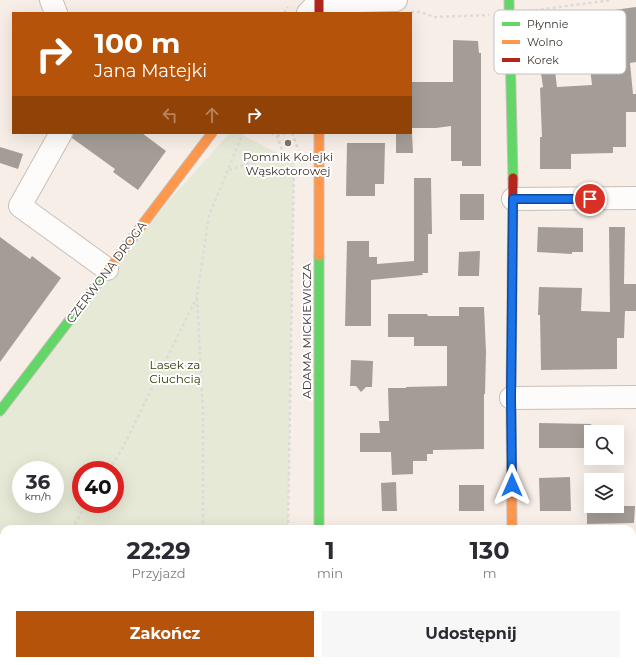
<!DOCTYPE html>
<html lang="pl">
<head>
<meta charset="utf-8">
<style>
	body { margin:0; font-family:Montserrat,sans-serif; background:#f7f7f7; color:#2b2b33; height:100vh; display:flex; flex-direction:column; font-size:15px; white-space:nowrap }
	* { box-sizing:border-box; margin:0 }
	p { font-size:13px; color:#7c7c81 }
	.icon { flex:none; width:22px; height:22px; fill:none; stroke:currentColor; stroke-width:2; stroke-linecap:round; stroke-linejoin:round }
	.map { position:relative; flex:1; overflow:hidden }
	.details { position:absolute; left:0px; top:525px; width:636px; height:140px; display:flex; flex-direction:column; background:#fff; border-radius:12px 12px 0 0; box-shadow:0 4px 16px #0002 }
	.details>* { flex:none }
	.banner { position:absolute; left:12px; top:12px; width:400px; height:122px; border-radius:0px; box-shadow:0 4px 16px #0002; background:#b45309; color:#fff; overflow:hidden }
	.fabs { position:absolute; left:584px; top:425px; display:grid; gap:8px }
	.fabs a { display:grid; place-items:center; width:40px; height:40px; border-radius:0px; background:#fff; box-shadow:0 4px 16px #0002; font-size:20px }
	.speed { position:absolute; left:12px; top:461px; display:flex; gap:8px; font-size:20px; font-weight:700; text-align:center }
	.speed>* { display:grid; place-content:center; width:52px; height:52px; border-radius:50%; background:#fff; box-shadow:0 4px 16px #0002; line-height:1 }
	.speed small { font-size:10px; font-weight:400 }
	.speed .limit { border:6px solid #d22; background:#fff; color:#111 }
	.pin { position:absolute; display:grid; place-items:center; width:34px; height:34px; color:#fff; margin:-17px; border:2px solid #fff; border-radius:50%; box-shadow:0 1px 4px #0007 }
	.me { position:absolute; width:44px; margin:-22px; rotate:0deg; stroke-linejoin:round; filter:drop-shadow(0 0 3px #0008) }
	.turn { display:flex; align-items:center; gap:14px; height:84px; padding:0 16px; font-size:18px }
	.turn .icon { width:52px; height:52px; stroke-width:2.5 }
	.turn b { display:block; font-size:28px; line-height:34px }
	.lanes { display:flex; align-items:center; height:38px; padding:0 16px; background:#0003; justify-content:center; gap:20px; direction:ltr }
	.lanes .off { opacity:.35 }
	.eta { display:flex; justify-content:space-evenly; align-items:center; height:68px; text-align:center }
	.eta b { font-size:24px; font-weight:700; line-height:28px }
	.primary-button { display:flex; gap:8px; margin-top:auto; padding:8px 16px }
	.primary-button a { flex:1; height:46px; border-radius:0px; background:#b45309; color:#fff; font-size:16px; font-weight:700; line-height:46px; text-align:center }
	.primary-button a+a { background:#f7f7f7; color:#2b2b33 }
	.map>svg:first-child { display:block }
</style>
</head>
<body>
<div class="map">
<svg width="636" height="665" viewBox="0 0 636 665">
	<rect width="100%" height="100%" fill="#f7eee7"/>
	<path fill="#e6e9d5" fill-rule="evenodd" d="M230 133H239L294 162 288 529H4V661H286V665H0V411L107 269ZM21 470H55V504H21ZM81 470H115V504H81Z"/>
	<path fill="#a49d97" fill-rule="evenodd" d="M636 7V62L630 63 633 94H636V112H626V147H613V153L571 154V169H540V137H542L540 88 543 87 534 24 549 23 548 19ZM588 50 592 85 557 87 553 55Z
		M453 40 478 41 479 53H481V166H462V161H451V126L436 128H411V82H453Z
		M73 133H142L166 151 138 190 113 172 115 169 72 138Z
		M396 133H412L413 153H396Z
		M347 143H385L384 184H375V196H346Z
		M0 147 23 154 18 169 0 163Z
		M414 178H431L432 234H428V273H422L423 275 371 280V326H345L347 241H369V257H377V264L414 261Z
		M460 194H484V220H460Z
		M538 227 583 228V252H572V254L537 252Z
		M609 227H625L624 284H636V311H625L624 338H617V369L541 370 540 315H538L539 287 582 288 581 311 610 312Z
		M0 237 30 259 32 256 61 278 0 362Z
		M480 251 479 276H458L459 252Z
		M459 307H484L486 352 485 394H484V449L433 450V454H427V461H413V474L392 475 391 452H360V433H380L379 421H389L388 388H406V387L447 386V346H414V337H388V314H427L428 316H459Z
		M351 360 373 361 372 387H366L361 392 356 386H350Z
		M539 423 591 424V448H539Z
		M570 477 571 511H540L539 478Z
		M396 482 397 511H382L381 483Z
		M459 485H484V511H459Z
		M587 506H635L634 523 587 524Z"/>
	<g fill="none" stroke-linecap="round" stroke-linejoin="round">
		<defs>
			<path id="street" d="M51 0 56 13
				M308 13 319 2 396 0
				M61 133 20 206 107 269
				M513 199 636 198
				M511 398 636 397
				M632 591H636
				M516 661V665"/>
			<path id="fast" d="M509 0 513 178
				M319 256V529
				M0 411 107 271"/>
			<path id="slow" d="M319 256V133
				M107 271 212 133
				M511 399 512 529"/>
			<path id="jam" d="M319 0V13
				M511 399 513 178
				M319 661V665"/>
		</defs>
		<use href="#street" stroke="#c7bfb9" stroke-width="24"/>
		<use href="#fast" stroke="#c7bfb9" stroke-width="11"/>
		<use href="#slow" stroke="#c7bfb9" stroke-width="11"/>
		<use href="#jam" stroke="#c7bfb9" stroke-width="11"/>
		<path stroke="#dedad9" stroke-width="2.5" stroke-dasharray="3 3" stroke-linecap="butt" d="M529 11 612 0
			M411 12H421L434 17 489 15
			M284 13 288 7
			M271 133 277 136 286 160 295 162
			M292 133 298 149
			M277 136 287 133
			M229 170C248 163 266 159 286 160
			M109 470 121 451 197 297
			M71 529 87 504
			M203 529V414L197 296 209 216 243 133
			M288 529 294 162 298 157
			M205 661V665
			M21 665V661
			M155 665 165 661
			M286 665V661"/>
		<use href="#street" stroke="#fefcfb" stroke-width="22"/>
		<use href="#fast" stroke="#63d668" stroke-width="9"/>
		<use href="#slow" stroke="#ff974d" stroke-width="9"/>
		<use href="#jam" stroke="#b3261e" stroke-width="9"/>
	</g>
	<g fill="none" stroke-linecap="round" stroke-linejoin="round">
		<defs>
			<path id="route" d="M512 485 511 398 513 199H590"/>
		</defs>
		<use href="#route" stroke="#114b97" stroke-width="10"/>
		<use href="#route" stroke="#1a73e8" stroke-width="7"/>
	</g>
	<circle fill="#7e766f" stroke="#fff" stroke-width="1.5" cx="288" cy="143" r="4"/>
	<g text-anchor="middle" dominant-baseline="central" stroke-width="4" stroke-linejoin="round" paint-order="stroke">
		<g font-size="12" fill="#3d352f" stroke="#fff">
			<text x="288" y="156">Pomnik Kolejki<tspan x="288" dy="14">Wąskotorowej</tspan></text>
		</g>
		<g font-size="12" fill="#3d352f" stroke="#fff">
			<text transform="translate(106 272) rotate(-53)">CZERWONA DROGA</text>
			<text transform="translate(306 331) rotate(-90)">ADAMA MICKIEWICZA</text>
		</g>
		<g font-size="12" fill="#2e3e06" stroke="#fff">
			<text x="175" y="364">Lasek za<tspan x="175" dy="14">Ciuchcią</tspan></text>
		</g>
	</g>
	<rect x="494" y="10" width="132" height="64" rx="6" fill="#fff" stroke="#c5c2c1" stroke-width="1"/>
	<rect x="502" y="22" width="18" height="4" fill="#63d668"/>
	<rect x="502" y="40" width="18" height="4" fill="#ff974d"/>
	<rect x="502" y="58" width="18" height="4" fill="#b3261e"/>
	<g font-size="11" fill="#3d352f">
		<text x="527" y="28">Płynnie</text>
		<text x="527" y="46">Wolno</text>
		<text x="527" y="64">Korek</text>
	</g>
</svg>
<div class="fabs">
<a><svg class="icon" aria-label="search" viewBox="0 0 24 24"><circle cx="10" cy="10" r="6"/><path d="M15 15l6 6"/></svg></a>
<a><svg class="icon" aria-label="layers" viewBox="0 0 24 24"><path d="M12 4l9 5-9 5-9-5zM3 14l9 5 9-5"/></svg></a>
</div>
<div class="speed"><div>36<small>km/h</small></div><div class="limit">40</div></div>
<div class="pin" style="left:590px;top:199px;background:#d93025"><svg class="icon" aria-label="arrive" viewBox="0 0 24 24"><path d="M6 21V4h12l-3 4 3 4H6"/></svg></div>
<svg class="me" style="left:512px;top:485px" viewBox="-20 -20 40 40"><path d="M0-17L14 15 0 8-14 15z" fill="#1a73e8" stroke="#fff" stroke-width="4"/></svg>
<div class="banner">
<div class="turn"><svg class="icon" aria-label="right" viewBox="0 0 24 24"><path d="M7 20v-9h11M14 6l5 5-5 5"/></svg><div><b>100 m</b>Jana Matejki</div></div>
<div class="lanes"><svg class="icon off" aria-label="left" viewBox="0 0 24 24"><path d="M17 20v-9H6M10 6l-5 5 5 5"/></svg><svg class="icon off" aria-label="ahead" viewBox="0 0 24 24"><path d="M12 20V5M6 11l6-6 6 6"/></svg><svg class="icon" aria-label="right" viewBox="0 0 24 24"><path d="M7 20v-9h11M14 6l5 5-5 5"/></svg></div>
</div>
<section class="details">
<div class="eta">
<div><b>22:29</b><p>Przyjazd</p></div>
<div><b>1</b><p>min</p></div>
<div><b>130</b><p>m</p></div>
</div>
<div class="primary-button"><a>Zakończ</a><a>Udostępnij</a></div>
</section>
</div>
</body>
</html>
